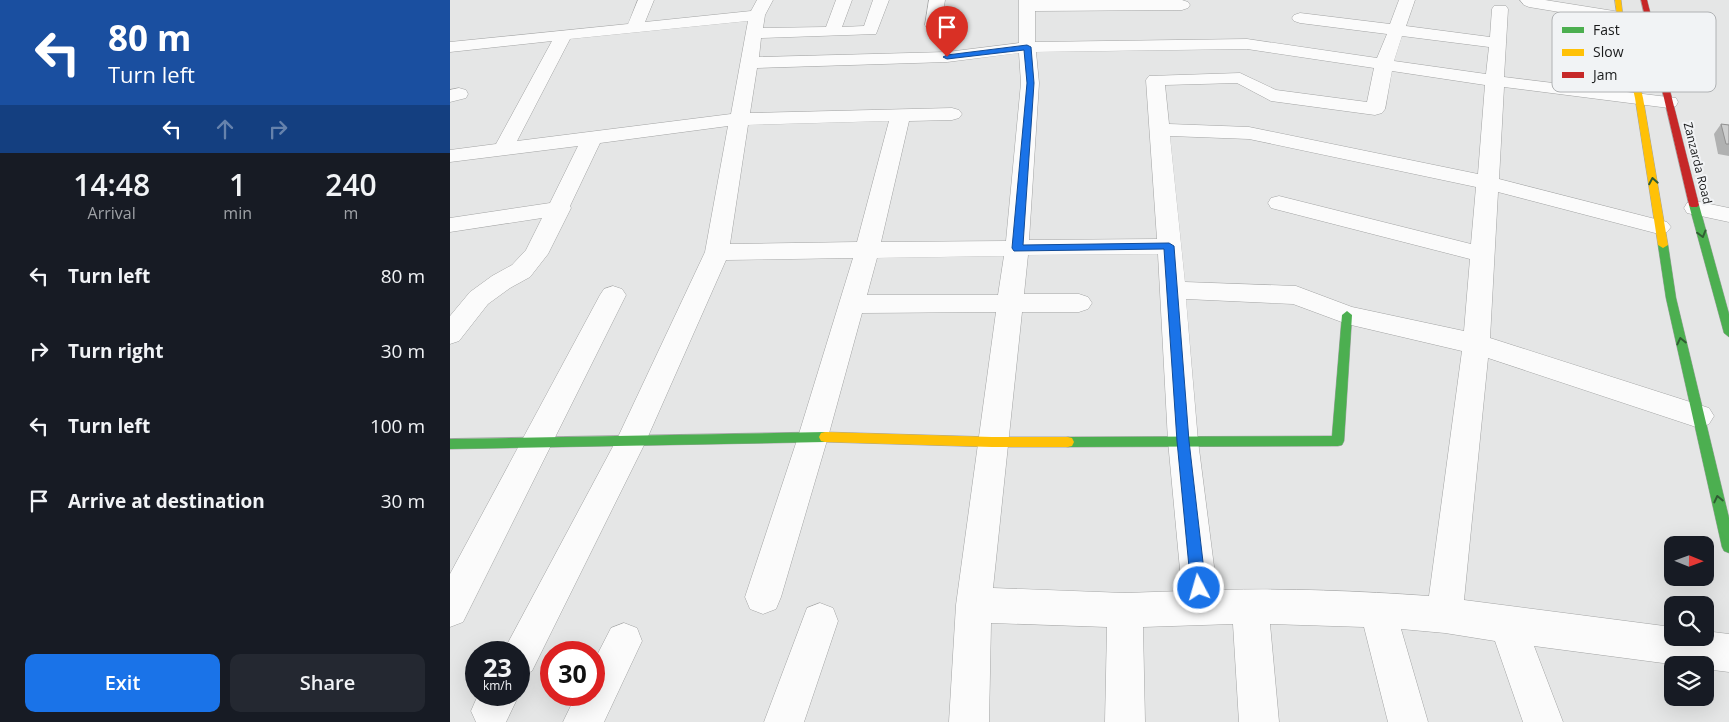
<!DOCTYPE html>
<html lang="en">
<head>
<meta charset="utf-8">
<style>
	body { margin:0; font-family:"Open Sans",sans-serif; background:#242831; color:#f1f3f6; height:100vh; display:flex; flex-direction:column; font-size:19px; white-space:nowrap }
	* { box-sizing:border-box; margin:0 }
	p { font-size:16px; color:#9ea1a6 }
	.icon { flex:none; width:28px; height:28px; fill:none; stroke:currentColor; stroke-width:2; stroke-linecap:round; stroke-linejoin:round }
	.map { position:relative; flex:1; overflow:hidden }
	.details { display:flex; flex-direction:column; background:#171b24; width:450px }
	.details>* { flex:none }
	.hud { background:#1a4fa0; color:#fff; overflow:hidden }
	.needle { width:32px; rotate:91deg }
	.fabs { position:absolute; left:1214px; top:536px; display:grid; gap:10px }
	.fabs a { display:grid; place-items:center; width:50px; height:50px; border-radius:10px; background:#171b24; box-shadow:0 5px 20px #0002; font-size:25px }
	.speed { position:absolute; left:15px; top:641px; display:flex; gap:10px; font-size:25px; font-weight:700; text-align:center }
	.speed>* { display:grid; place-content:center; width:65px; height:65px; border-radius:50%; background:#171b24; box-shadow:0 5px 20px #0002; line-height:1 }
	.speed small { font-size:12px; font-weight:400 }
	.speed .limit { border:8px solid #d22; background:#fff; color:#111 }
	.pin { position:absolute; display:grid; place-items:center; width:42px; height:42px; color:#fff; margin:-51px -21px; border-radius:50% 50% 50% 0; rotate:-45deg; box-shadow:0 0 5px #0007 }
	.pin .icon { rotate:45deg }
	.me { position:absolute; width:55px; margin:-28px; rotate:354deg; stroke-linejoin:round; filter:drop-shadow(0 0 4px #0008) }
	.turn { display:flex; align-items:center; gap:18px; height:105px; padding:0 25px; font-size:22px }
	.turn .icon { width:65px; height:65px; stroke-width:2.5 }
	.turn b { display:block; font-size:35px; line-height:42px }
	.lanes { display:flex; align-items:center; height:48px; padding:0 25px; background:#0003; justify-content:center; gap:25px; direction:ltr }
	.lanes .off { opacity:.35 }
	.eta { display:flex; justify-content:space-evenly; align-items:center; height:85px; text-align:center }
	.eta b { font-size:30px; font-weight:600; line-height:35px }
	.button { display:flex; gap:10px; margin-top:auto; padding:10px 25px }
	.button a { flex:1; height:58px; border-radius:10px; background:#1a73e8; color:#fff; font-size:20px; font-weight:600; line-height:58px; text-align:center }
	.button a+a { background:#242831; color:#f1f3f6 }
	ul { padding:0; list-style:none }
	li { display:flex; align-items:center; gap:15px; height:75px; padding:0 25px }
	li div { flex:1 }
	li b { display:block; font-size:19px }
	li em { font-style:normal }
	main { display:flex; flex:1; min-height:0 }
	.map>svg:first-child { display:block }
</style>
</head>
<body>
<main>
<section class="details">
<div class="hud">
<div class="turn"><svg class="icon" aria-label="left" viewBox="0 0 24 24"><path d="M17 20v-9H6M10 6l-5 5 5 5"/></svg><div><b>80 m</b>Turn left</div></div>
<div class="lanes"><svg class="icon" aria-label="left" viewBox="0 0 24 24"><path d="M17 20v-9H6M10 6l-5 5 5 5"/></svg><svg class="icon off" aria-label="ahead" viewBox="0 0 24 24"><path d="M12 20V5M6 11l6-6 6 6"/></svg><svg class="icon off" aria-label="right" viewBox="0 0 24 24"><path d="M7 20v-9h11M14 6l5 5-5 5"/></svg></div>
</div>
<div class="eta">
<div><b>14:48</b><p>Arrival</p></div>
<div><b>1</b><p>min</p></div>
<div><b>240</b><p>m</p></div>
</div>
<ul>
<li><svg class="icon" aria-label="left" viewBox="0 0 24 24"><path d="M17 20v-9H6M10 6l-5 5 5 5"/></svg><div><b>Turn left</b></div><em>80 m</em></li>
<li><svg class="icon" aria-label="right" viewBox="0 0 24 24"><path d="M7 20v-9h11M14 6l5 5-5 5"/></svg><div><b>Turn right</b></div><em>30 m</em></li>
<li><svg class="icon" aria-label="left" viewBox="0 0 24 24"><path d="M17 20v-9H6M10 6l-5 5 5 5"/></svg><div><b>Turn left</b></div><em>100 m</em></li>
<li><svg class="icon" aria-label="arrive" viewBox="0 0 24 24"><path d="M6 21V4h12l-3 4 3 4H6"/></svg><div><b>Arrive at destination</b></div><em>30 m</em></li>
</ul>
<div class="button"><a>Exit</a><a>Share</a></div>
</section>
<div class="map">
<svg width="1279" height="722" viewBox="0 0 1279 722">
	<rect width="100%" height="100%" fill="#e5e6e6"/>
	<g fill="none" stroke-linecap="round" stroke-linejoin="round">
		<defs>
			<path id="street" d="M188 0H204L195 22 301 11 307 0H323L315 15 313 28 376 27 386 0H402L392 27 414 26 423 0H439L426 34 311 38 309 57 497 52 569 43V0H732L738 2 740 5 738 8 732 10 585 11V42L797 39 927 58 937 34 850 23 844 21 842 18 844 15 850 13 940 24 949 0H965L956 26 1040 37 1042 9 1044 6H1056L1058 9 1054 77 1226 98 1228 102 1226 106 1219 108 1054 87 1049 179 1217 222 1221 227 1217 232 1209 234 1048 192 1040 338 1259 408 1264 416 1259 424 1249 428 1038 358 1014 600 1222 627V638H1255V631L1279 634V672L1255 669V665H1228L1084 646 1113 722H1073L1045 641 995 633 951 629 978 722H938L914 627 820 624 829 722H789L783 624 693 627 695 722H655L657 627 541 623 539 722H499L506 605 546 312 412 313 378 437 331 597 326 609 313 614 300 609 295 597 348 437 403 258 276 260 196 441 82 671 69 677V652H53L168 437 255 252 278 126 150 143 120 206 121 208 98 254 80 277 60 288 38 304 9 341 0 344V316L20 292 42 276 62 265 76 250 92 218 0 232V218L100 203 128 146 0 162V150L46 144 102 41 0 52V42L178 24ZM298 21 281 114 67 141 120 39ZM952 36 1039 47 1036 74 944 61ZM797 49 924 68 917 102 826 90 790 73 699 76 696 80 707 239 579 240 589 83 586 52ZM569 53 571 83 556 241 431 242 459 121 502 120 509 118 512 114 509 110 502 108 300 113 307 68 497 62ZM942 71 1035 85 1028 174 799 127 719 124 715 85 787 83 821 101 925 115 932 113 935 109ZM439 121 407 242 280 244 298 125ZM720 136 799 139 1026 187 1021 244 829 196 821 198 818 203 821 208 1020 259 1014 331 902 307 846 286 735 282ZM708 254 718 441 732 591 675 593 543 588 572 312H629L638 309 642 303 638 297 629 294H574L578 255ZM554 256 548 295H417L427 258ZM736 299 843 304 897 324 1012 351 979 596C909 591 838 588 767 590L748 441Z
				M479 0H495L491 25 489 28H477L475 25Z
				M1070 0H1095L1170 12 1176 14 1178 17 1176 20 1170 22 1079 7 1074 5Z
				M9 88 16 90 18 94 16 98 0 102V90Z
				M1245 201 1279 208V222L1237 213 1234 208 1237 203Z
				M163 286 172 289 176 295 13 622 0 627V574L150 295 154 289Z
				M370 603 383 608 388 621 354 722H314L357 608Z
				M174 623 187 628 192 641 154 722H113L126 695H144V661L161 628Z
				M69 694V695L56 722H26L21 711 28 695Z"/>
			<path id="fast" d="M1244 202 1249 205 1279 314V337L1274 333 1239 205Z
				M1213 242 1218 245 1226 298 1279 518V553L1274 551 1272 547 1216 298 1208 245Z
				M897 311 902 315 894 441 892 445 888 446 618 447 614 446 612 442 614 438 618 437 882 436 892 315Z
				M375 432 379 433 381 437 379 441 375 442 0 449V439Z"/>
			<path id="slow" d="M1165 0H1171L1173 17 1193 98 1218 245 1213 248 1208 245 1185 98 1167 17Z
				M375 432 542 437H618L622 438 624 442 622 446 618 447H542L375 442 371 441 369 437 371 433Z"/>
			<path id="jam" d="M1191 0H1197L1249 205 1247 207H1241L1239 205Z"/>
		</defs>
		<use href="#street" stroke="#a3a4a4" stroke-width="1"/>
		<use href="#fast" stroke="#a3a4a4" stroke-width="1"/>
		<use href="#slow" stroke="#a3a4a4" stroke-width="1"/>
		<use href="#jam" stroke="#a3a4a4" stroke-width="1"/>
		<use href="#street" fill="#fbfbfb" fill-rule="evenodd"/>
		<use href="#fast" fill="#4caf50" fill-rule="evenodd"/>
		<use href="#slow" fill="#ffc107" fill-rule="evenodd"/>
		<use href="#jam" fill="#c62828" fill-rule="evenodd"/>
	</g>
	<path fill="#b0b1b1" d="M1271 124 1279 125V156L1268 154 1264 134Z"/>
	<path fill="#cdcece" stroke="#909090" d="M1271 124 1279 125V144H1276Z"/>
	<defs><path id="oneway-chevron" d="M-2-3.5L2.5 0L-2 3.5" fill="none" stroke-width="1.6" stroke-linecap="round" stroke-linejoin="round" transform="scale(1.25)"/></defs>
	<g stroke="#305d33">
		<use href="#oneway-chevron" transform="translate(1203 181) rotate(-100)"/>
		<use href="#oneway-chevron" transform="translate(1252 234) rotate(75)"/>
		<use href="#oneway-chevron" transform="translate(1231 341) rotate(-103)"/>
		<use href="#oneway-chevron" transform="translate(1268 499) rotate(-103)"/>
	</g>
	<path fill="#1a73e8" stroke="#114b97" d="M577 45 581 47 584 83 573 245 719 243 724 246 739 441 756 588 754 593 749 595 744 593 741 588 727 441 714 249 564 251 562 248 577 83 574 50 497 59 493 57 497 55Z"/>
	<g text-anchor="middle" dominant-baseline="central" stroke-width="4" stroke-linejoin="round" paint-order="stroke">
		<g font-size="12" fill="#191a1b" stroke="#f1f3f5">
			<text transform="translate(1248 163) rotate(76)">Zanzarda Road</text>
		</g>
	</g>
	<rect x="1102" y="12" width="164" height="80" rx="8" fill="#f1f3f5" stroke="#b0b2b4" stroke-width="1"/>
	<rect x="1112" y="27" width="22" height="6" fill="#4caf50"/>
	<rect x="1112" y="49" width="22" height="7" fill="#ffc107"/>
	<rect x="1112" y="72" width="22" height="6" fill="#c62828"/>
	<g font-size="14" fill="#191a1b">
		<text x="1143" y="35">Fast</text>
		<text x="1143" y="57">Slow</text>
		<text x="1143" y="80">Jam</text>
	</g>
</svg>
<div class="fabs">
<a><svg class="needle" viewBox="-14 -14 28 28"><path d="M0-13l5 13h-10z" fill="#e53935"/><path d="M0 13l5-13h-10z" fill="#9ea1a6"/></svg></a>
<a><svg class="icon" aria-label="search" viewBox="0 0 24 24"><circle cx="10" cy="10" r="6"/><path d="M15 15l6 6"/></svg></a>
<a><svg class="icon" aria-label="layers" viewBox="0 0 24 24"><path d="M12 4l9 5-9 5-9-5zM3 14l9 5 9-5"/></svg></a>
</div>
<div class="speed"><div>23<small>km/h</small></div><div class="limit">30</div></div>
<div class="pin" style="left:497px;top:57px;background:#d93025"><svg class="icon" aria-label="arrive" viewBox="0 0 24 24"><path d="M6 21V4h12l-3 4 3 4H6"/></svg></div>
<svg class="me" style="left:749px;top:588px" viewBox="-20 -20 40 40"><circle r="17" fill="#1a73e8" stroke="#fff" stroke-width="3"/><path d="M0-11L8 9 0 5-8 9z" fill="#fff"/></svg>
</div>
</main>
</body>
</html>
